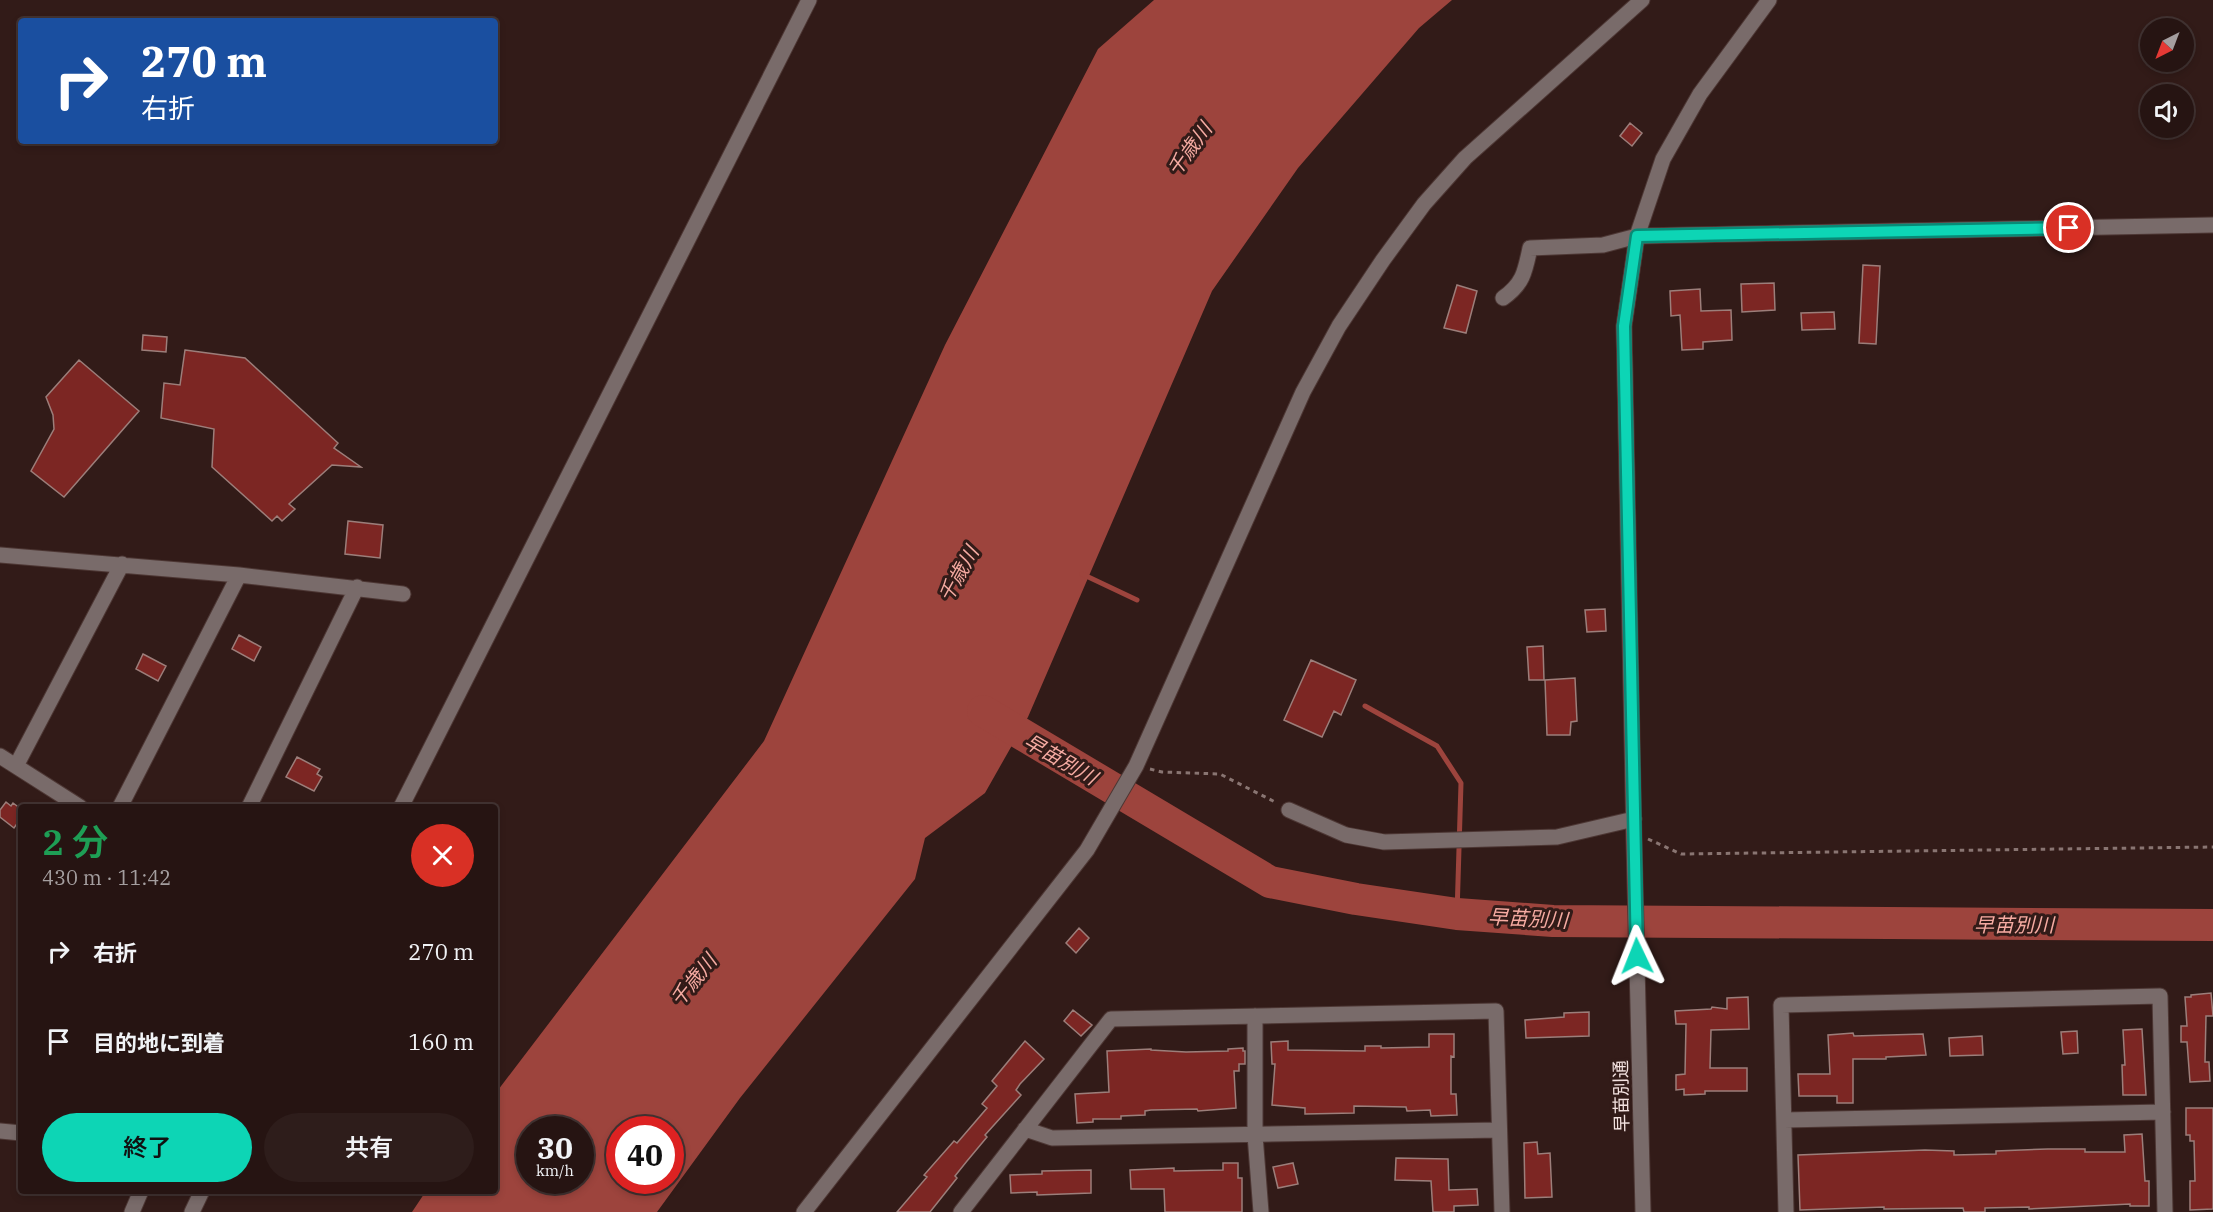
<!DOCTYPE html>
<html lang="ja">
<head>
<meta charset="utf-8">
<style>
	body { margin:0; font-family:"IBM Plex Serif","Noto Sans JP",serif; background:#2e1d1b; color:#f1f3f6; height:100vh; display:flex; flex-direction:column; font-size:22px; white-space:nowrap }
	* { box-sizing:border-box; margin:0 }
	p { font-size:20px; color:#a49e9f }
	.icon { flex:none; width:33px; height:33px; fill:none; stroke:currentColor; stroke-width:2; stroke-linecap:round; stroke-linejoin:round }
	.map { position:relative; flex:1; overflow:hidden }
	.side { position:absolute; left:18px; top:804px; width:480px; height:390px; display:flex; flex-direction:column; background:#261412; border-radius:6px; box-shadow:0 3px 9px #0003,0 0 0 2px #423332 }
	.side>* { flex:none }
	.hud { position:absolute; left:18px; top:18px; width:480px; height:126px; border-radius:6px; box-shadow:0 3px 9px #0003,0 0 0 2px #423332; background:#1a4fa0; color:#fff; overflow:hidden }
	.needle { width:39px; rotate:222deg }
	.controls { position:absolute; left:2140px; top:18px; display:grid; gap:12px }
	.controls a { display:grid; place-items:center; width:54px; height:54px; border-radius:50%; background:#261412; box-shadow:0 3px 9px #0003,0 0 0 2px #423332; font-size:30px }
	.speed { position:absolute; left:516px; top:1116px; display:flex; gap:12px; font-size:30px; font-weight:700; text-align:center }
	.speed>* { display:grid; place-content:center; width:78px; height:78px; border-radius:50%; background:#261412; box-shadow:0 3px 9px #0003,0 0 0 2px #423332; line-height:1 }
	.speed small { font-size:15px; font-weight:400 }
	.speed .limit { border:9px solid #d22; background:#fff; color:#111 }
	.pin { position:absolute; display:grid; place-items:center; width:51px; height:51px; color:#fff; margin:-26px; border:3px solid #fff; border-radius:50%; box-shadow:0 2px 6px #0007 }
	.me { position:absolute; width:66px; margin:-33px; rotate:358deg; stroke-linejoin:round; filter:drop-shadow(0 0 4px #0008) }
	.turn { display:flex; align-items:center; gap:21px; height:126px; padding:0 24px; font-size:27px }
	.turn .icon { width:78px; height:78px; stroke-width:2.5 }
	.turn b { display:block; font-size:42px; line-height:51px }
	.round { display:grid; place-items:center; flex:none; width:63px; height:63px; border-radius:32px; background:#2e1d1b }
	.summary { display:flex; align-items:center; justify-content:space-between; height:102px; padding:0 24px }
	h1 { font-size:36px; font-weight:600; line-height:45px; color:#1e9e55 }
	.primary-button { display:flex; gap:12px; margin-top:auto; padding:12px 24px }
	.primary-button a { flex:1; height:69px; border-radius:36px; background:#0dd5b5; color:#111; font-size:24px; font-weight:600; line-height:69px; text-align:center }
	.primary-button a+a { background:#2e1d1b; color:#f1f3f6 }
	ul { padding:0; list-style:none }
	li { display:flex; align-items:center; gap:18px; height:90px; padding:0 24px }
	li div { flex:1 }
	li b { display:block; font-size:22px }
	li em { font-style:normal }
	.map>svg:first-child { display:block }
</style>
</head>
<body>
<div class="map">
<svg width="2213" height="1212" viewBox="0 0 2213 1212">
	<rect width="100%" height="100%" fill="#321b18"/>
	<path fill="#9d443d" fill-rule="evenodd" d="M1154 0H1452L1419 28 1298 168 1212 291 1028 717 985 793 925 838 915 879 740 1098 657 1212H412L426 1191H495V1094L764 741 945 345 1098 49ZM530 1130H580V1180H530ZM620 1130H670V1180H620Z"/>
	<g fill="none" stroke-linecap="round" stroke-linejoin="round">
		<path stroke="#9d443d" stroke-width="5" d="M1082 574 1137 600
			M1365 706 1437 746 1461 783 1457 914"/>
		<path stroke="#9d443d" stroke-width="32" d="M983 711 1270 882 1356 899 1457 914 1553 921 2213 925"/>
	</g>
	<path fill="#7c2623" stroke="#9c7e7a" stroke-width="1.5" d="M1630 123 1642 133 1632 146 1620 136Z
		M1863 265 1880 266 1876 344 1859 343Z
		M1774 283 1775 310 1742 312 1741 284Z
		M1457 285 1477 291 1466 333 1444 328Z
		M1700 289 1701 311 1731 310 1732 340 1703 342V349L1682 350 1680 315 1671 316 1670 291Z
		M1834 312 1835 329 1802 330 1801 313Z
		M143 335 167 337 166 352 142 350Z
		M185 350 245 358 338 443 334 448 361 467 332 465 289 504 295 509 282 521 277 516 272 521 212 467 214 429 161 418 164 383 180 385Z
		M79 360 139 411 64 497 31 471 54 429 53 415 46 397Z
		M348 521 383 525 380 558 345 554Z
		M1605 609 1606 631 1587 632 1585 610Z
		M239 635 261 647 254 661 232 649Z
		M1543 646 1544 680H1529L1527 647Z
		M143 654 166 666 158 681 136 669Z
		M1311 660 1356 680 1341 715 1334 711 1322 737 1284 720Z
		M1575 678 1577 721 1571 722 1570 735H1547L1545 680Z
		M297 757 320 769 317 774 322 777 314 791 286 777Z
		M6 802 11 806 13 803 21 809V818L14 828 0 817V810Z
		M1079 928 1089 938 1076 953 1066 943Z
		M2211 993 2213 1016H2206L2205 1062H2209L2210 1081 2190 1082 2187 1042H2181V1026H2187L2185 997H2191V995Z
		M1748 997 1749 1029 1711 1030 1710 1068H1747V1091H1705V1094L1684 1095V1089L1676 1090V1075L1685 1074 1686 1024H1676L1675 1011 1711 1009 1712 1007 1727 1009V998Z
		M1073 1010 1092 1025 1081 1036 1064 1021Z
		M1589 1012V1036L1526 1038 1525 1020 1564 1017V1013Z
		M2142 1029 2146 1095H2123L2122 1065H2125L2123 1030Z
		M2077 1031 2078 1053 2063 1054 2061 1032Z
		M1853 1033 1854 1036 1923 1034 1926 1055 1886 1057V1059H1853V1103H1837V1096H1799L1798 1074H1830L1828 1035Z
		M1429 1034H1454V1057L1451 1056V1094H1456L1457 1115 1431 1116 1430 1110 1407 1111 1406 1107 1354 1106V1113L1305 1114V1108L1272 1105 1275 1064H1272L1271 1042 1288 1041V1050L1365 1051V1046H1381V1048L1429 1047Z
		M1982 1036 1983 1055 1950 1056 1949 1038Z
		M1025 1041 1044 1059 1020 1084 1016 1090 1021 1095 985 1135 987 1137 967 1161 955 1176 957 1178 930 1212H897L927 1177 924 1175 954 1141 957 1143 987 1108 982 1104 997 1086 992 1081Z
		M1243 1048V1051H1245V1064H1239V1071H1234L1236 1108 1198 1111 1197 1109 1151 1110 1145 1111V1115L1121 1116V1119H1093V1122L1077 1123 1075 1094 1109 1092 1107 1051 1151 1049V1050L1186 1052 1228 1051V1049Z
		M2186 1108H2213V1209L2190 1210V1181H2195L2194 1141H2190V1135H2186Z
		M2142 1134 2145 1181H2149V1206H2130V1204L2029 1209V1207L1985 1208V1212H1964L1963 1208 1884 1209V1207L1800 1210 1798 1155 1925 1150 1954 1151V1155L1996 1154V1151L2048 1149H2085V1152H2125L2124 1135Z
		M1537 1142 1538 1154 1550 1153 1552 1197 1525 1198 1524 1143Z
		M1396 1158 1448 1159 1449 1190 1477 1189 1478 1205 1454 1206V1212H1433L1431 1181 1395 1180Z
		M1223 1163H1238V1178H1242V1212H1165L1164 1189H1131L1130 1170 1174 1168V1171L1223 1170Z
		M1293 1163 1298 1184 1278 1188 1273 1167Z
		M1091 1170V1193L1037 1195V1192L1011 1193 1010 1175 1042 1174V1171Z"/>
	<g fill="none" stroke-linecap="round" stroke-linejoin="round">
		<defs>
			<path id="minor" d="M1503 298C1523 284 1525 272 1530 248L1603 245 1637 236 2213 225
				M0 555 239 575 403 594
				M0 756 80 807
				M16 766 122 564
				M120 807 239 575
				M249 807 357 587
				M401 807 809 0
				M1289 810 1346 835 1384 842 1557 837 1634 819
				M1255 1016V1135L1261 1212
				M1784 1120 2163 1112
				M1025 1129 1052 1138 1499 1130
				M0 1131 21 1133
				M132 1212 141 1191
				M192 1212 202 1191
				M804 1212 1087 850 1136 766 1303 392 1339 326 1383 260 1424 204 1465 158 1642 0
				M961 1212 1111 1019 1496 1011 1502 1212
				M1643 1212 1634 841 1624 326 1637 236 1663 159 1700 94 1769 0
				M1786 1212 1781 1005 2160 996 2165 1212"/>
		</defs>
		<use href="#minor" stroke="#4d3734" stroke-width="17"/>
		<path stroke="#897572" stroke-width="3" stroke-dasharray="4.5 4.5" stroke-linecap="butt" d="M1150 769 1162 772 1220 774 1277 803
			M1648 839 1681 854 2213 847"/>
		<use href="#minor" stroke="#796b6a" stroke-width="15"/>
	</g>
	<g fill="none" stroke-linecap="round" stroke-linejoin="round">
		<defs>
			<path id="route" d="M1637 956 1624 326 1637 236 2069 228"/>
		</defs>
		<use href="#route" stroke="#088a76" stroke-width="15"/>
		<use href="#route" stroke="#0dd5b5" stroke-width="10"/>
	</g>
	<g text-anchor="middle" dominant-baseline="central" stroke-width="6" stroke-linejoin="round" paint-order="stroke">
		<g font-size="18" fill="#f3e2e0" stroke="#321b18">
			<text transform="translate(1621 1096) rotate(-91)">早苗別通</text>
		</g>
		<g font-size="20" font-style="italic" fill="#f6aba2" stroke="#321b18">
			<text transform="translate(1189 149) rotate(-54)">千歳川</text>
			<text transform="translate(958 574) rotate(-61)">千歳川</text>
			<text transform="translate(1061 759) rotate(30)">早苗別川</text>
			<text transform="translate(1528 918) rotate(3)">早苗別川</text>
			<text x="2014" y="924">早苗別川</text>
			<text transform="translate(693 980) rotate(-51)">千歳川</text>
		</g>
	</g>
</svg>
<div class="controls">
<a><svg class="needle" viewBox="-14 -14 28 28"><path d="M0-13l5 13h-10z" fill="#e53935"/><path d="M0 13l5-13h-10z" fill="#a49e9f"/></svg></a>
<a><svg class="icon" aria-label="sound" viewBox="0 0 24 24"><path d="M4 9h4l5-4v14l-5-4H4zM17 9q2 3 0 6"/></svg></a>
</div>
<div class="speed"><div>30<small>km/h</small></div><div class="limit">40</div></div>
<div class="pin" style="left:2069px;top:228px;background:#d93025"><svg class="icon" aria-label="arrive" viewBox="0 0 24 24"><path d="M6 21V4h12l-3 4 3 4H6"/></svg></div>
<svg class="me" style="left:1637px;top:956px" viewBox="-20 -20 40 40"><path d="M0-17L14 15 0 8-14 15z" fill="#0dd5b5" stroke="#fff" stroke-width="4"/></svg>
<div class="hud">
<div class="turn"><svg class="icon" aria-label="right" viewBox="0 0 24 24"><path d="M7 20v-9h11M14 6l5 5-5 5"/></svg><div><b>270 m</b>右折</div></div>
</div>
<section class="side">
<div class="summary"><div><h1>2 分</h1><p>430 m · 11:42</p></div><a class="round" style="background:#d93025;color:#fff"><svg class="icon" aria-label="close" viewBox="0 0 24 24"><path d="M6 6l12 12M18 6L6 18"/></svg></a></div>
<ul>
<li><svg class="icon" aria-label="right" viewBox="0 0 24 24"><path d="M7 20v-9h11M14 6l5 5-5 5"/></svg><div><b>右折</b></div><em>270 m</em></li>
<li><svg class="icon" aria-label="arrive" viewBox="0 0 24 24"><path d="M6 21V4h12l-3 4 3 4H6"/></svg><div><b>目的地に到着</b></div><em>160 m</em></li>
</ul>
<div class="primary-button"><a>終了</a><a>共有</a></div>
</section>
</div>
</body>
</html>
